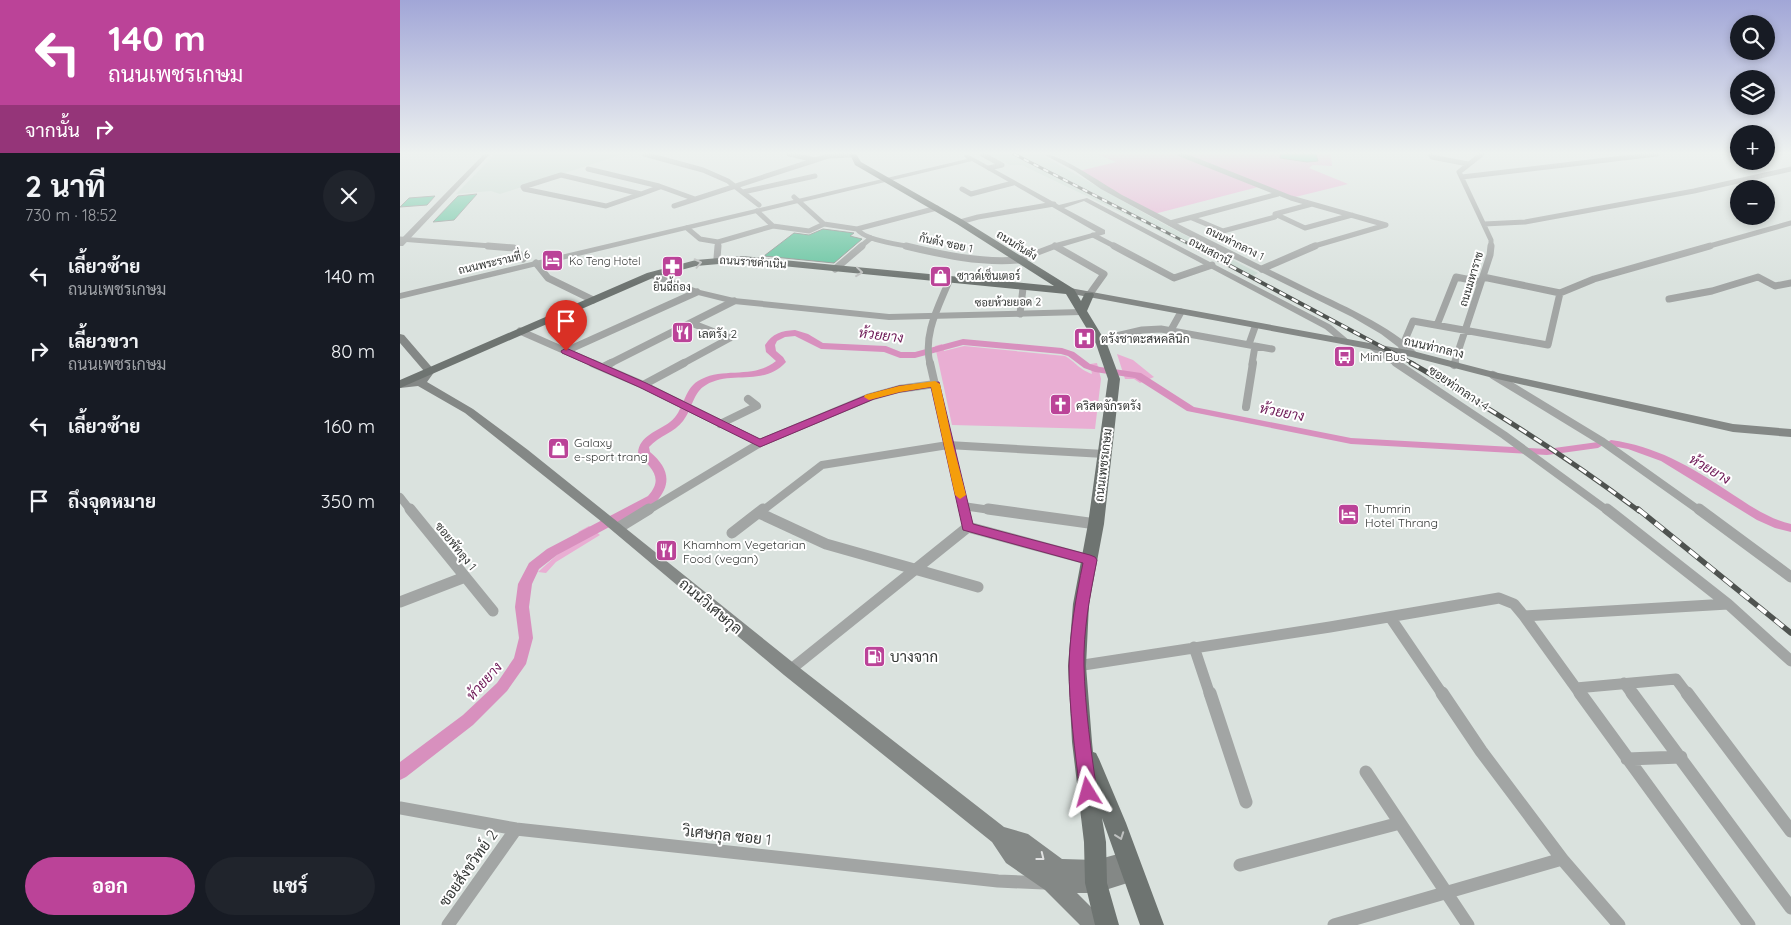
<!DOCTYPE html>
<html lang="th">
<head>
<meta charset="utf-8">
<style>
	body { margin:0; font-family:Quicksand,Sarabun,sans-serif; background:#20242c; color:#f1f3f6; height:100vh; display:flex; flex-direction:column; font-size:19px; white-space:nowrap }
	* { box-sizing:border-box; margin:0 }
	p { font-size:16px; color:#9ea1a6 }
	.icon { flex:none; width:28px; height:28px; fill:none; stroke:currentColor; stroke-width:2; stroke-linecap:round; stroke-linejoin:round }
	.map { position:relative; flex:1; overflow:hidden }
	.side { display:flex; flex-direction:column; background:#171b24; width:400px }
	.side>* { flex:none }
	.hud { background:#bb4398; color:#fff; overflow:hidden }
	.controls { position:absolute; left:1330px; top:15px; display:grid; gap:10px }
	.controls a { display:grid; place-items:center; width:45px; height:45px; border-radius:50%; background:#171b24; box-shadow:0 2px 8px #0003; font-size:25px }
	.pin { position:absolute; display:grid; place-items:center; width:42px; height:42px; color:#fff; margin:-51px -21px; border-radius:50% 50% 50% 0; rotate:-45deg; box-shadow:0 0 5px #0007 }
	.pin .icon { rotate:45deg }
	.me { position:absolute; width:55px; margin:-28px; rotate:352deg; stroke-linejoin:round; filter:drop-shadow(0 0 4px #0008) }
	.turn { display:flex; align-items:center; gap:18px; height:105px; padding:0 25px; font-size:22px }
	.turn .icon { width:65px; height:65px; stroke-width:2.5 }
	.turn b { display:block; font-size:35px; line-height:42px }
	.then { display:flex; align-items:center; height:48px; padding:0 25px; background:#0003; gap:10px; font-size:19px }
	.round { display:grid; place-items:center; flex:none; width:52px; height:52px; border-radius:26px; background:#20242c }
	.overview { display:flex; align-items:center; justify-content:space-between; height:85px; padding:0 25px }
	h1 { font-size:30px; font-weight:700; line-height:38px }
	.button { display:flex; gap:10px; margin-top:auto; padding:10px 25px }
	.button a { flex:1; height:58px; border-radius:30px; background:#bb4398; color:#fff; font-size:20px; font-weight:700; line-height:58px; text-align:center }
	.button a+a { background:#20242c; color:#f1f3f6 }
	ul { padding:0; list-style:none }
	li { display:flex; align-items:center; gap:15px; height:75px; padding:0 25px }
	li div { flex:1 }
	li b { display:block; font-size:19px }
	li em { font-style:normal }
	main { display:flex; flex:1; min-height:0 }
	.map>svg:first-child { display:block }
</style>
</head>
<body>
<main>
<section class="side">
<div class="hud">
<div class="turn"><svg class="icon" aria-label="left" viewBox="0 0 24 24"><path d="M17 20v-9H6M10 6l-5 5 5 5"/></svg><div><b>140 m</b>ถนนเพชรเกษม</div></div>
<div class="then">จากนั้น<svg class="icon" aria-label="right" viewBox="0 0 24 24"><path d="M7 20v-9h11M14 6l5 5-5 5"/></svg></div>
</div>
<div class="overview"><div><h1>2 นาที</h1><p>730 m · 18:52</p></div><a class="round"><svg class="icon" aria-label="close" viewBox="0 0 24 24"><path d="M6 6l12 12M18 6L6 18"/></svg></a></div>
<ul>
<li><svg class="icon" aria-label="left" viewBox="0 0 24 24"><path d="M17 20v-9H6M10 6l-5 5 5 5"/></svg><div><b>เลี้ยวซ้าย</b><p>ถนนเพชรเกษม</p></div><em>140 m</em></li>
<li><svg class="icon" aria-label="right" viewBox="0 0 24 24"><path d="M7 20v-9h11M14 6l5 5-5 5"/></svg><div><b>เลี้ยวขวา</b><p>ถนนเพชรเกษม</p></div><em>80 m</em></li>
<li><svg class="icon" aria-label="left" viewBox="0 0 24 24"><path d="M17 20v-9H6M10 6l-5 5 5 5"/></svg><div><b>เลี้ยวซ้าย</b></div><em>160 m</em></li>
<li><svg class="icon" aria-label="arrive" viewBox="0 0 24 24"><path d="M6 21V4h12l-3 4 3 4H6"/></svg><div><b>ถึงจุดหมาย</b></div><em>350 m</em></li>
</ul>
<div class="button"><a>ออก</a><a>แชร์</a></div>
</section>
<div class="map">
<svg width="1391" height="925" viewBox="0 0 1391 925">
	<rect width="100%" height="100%" fill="#dae2de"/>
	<path fill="#cadad2" d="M95 154H167L184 156 191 154H223L100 194 91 191 56 194Z
		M587 154H640L760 222 858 273 850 278 749 226 622 165H610Z"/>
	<path fill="#e9aed3" d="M697 154H931L932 166 913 165 909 168 948 184 891 198 858 187 754 214 679 171 716 162Z
		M542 344 544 351 564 346 665 356C677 363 677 368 692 374L690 364 697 363 701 379 695 429 552 425 535 346Z
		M717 354 733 360 754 377 740 383 734 379H725Z
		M189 526 200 535 156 562 146 573 138 572 158 554 185 538 178 532Z"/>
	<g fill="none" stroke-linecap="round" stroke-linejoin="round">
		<path fill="#d890be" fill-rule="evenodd" d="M395 330 408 334 423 343 486 346 501 352H515L563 339 662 348 674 352 690 364 700 367 741 373 794 407 951 438 1147 449 1198 442 1203 445 1198 448 1147 455 951 444 787 411 735 378 695 372 684 368 668 356 661 354 563 345 515 358H500L484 352 421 349 395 336 385 337 377 341 375 345 376 351 383 357 386 362C364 387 331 370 306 385 293 392 292 410 283 421 275 432 259 436 249 447L250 452C268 467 273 483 256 502L157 555 139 569 132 584 129 607 133 638 126 664 107 691 73 725 6 777 0 780V762L63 715 97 683 114 658 119 638 115 607 118 584 129 563 147 549 248 496C265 477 250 468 238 453 239 436 258 431 270 422 284 412 283 390 298 381 322 366 353 380 376 361L366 352 365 345C373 333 381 331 395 330Z
			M1211 440C1255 446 1290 466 1326 490 1346 503 1368 519 1391 524V532L1375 528 1357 520 1261 461 1228 449 1207 445 1206 443Z"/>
	</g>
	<path fill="#65c49f" stroke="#8d9491" d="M881 154H916L918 161 907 162 880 158Z
		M77 194 54 220 33 222 58 196Z
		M35 196 27 205 0 207 9 198Z
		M423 229 454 233 450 236 462 239 434 263 364 256 394 233 409 235Z"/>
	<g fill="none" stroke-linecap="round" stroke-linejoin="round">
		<path stroke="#a2a5a4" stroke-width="5" d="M244 154 303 170 328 181 359 205
			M389 154 416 160
			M582 154 602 165 589 168
			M780 154 891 198 986 225 911 247
			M1030 154 1032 157 1068 164
			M1082 154 1059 172 1091 240V247
			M188 169 259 186 295 199
			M161 175 241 194 206 206 124 189 123 187Z
			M1062 177 1257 154
			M562 189 571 194 613 183
			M343 192 415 176
			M241 194 260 187
			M394 197 424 224 457 229C464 240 498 244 511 247
			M274 206 428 156 453 155
			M357 211 373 226
			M875 214 905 228 952 215
			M792 218 823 231 875 217V214L912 204
			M560 222 578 217 654 204
			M770 223 878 194
			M1084 224 1125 222 1294 191 1391 169
			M287 228 300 239 318 242V247
			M457 229 537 208
			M693 235 716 247
			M0 239 104 247
			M318 242 373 226 409 231 424 224
			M655 246 657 247
			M460 247 471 238
			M1306 247 1391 223"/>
		<path stroke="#a2a5a4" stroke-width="7" d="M88 246 114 248 123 259
			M506 246C543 255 580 263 618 260
			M655 246 704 274 689 295
			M714 246 774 278 812 265
			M317 258 318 246
			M136 263 148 278 193 300
			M435 269 462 246
			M862 269 915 246
			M1083 277 1160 293 1194 279 1310 246
			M1269 299 1312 291 1358 277 1375 286 1391 283
			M620 314 623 288
			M291 323 330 338
			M1037 325 1056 277 1081 282
			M771 330 781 312
			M120 331 195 364
			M699 340 742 330 761 329 872 349
			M849 344 855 327
			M973 347 998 364
			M1002 347 1013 321 1148 345 1160 293
			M166 351 297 292
			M209 364 334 301
			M282 364 330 338
			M530 364C523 334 538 308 549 281
			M852 364 855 346
			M1054 364 1090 255 1091 246"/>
		<path stroke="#a2a5a4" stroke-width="8" d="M192 363 243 385 360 443
			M530 363 564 511
			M996 363 1104 435 1208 511
			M1054 365 1055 363
			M203 367 211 363
			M1093 375 1203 442 1300 511
			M243 385 284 363
			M846 407 853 363
			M320 424 357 406 348 399
			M0 497 11 511
			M563 506 597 511
			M247 511 360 443 470 397 499 389 535 384
			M362 511 422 465 548 445 704 454"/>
		<path stroke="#a2a5a4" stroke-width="11" d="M10 509 93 611
			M564 509 568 527 690 560
			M588 509 696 524
			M1207 509 1328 604 1391 661
			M1299 509 1391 577
			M359 513 426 544 578 587
			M218 528 249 509
			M332 533 363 509
			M0 602 65 577
			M1124 616 1181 695
			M990 617 1043 695
			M794 647 810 695
			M677 666 930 627 1099 598 1114 604 1124 616 1328 604
			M390 670 568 527
			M1224 683 1233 695
			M1176 688 1276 679 1288 695"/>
		<path stroke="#a2a5a4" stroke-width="13" d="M810 693 846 802
			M1042 693 1081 751 1162 859 1219 925
			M1180 693 1349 925
			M1232 693 1391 908
			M1287 693 1391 831
			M1227 759 1281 757
			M966 772 1068 925
			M0 808 116 829 598 881 644 883
			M840 865 1000 823
			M48 925 116 829
			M934 925 1162 859"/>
		<path fill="#a2a5a4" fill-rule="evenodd" d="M84 154H90L3 246H0V240Z
			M567 154 659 205 687 198 931 325 950 341 945 344 942 343 925 329 684 201 664 208 705 230V234L658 248 621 262H615V258L652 244 696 232 572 161 0 299V293L567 159 564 156Z
			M643 154C658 152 709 188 726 197 785 228 844 257 903 286 937 303 993 326 1018 354L1016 356H1010L981 334 952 317 782 233 701 189 675 171Z
			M248 273H254L300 290 334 298 489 314 681 309 685 312 681 315 489 320 334 304 294 294 248 277Z"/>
		<path fill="#848886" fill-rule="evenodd" d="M670 288 1013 351 1094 372 1333 424 1391 429V437L1333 432 1093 378 1012 357 667 293 665 291Z
			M0 334 4 335 35 371 27 382 73 409 128 450 396 665 604 827 628 834 662 859 696 860 729 851 736 854 739 861 738 864 743 872 740 879 696 893H677L702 918 706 925H680L645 890 606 863 592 842 384 675 202 522 65 413 18 386 0 388V382L17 380 24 371 0 343Z"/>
		<path fill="#6e7471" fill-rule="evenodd" d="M450 154H456L461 162 563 220 674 289 681 301 685 293H693L694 295 687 311 707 344 720 379 704 524 689 604 686 666 692 742 693 752 696 753 699 759 726 823 764 925H740L702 818 706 842 707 883 719 925H695L685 883 684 842 672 742 668 666 673 604 688 524 708 379 696 344 666 294 342 262 296 266 255 277 0 388V380L247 273 296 260 342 256 654 286 557 224 455 165Z"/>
		<defs>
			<path id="rail-far3" d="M614 154 795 247"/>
			<path id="rail-far2" d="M793 246 1014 364"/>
			<path id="rail-far1" d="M1011 363C1090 408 1166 456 1239 511"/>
			<path id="rail" d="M1238 509 1391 633"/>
		</defs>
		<use href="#rail-far3" stroke="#4f5350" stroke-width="3"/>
		<use href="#rail-far2" stroke="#4f5350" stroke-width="4"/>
		<use href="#rail-far1" stroke="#4f5350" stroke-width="5"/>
		<use href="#rail" stroke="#4f5350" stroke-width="5.5"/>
		<use href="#rail-far3" stroke="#fff" stroke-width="2" stroke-dasharray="5.5" stroke-linecap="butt"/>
		<use href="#rail-far2" stroke="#fff" stroke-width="2.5" stroke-dasharray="7" stroke-linecap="butt"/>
		<use href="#rail-far1" stroke="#fff" stroke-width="3" stroke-dasharray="9" stroke-linecap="butt"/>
		<use href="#rail" stroke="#fff" stroke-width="4" stroke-dasharray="11" stroke-linecap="butt"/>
	</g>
	<defs><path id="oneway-chevron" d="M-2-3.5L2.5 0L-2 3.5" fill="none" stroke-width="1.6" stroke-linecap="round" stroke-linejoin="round" transform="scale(1.25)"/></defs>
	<g stroke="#bec0bf">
		<use href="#oneway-chevron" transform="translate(298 263) rotate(-12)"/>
		<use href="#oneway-chevron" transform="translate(459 272) rotate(6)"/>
		<use href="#oneway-chevron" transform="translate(720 836) rotate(70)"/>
	</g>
	<use stroke="#e0e1e1" href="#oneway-chevron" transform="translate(641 857) rotate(38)"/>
	<linearGradient id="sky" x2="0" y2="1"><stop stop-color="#a1a6d7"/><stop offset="0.54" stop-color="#eef2f0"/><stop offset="1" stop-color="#eef2f0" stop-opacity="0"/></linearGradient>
	<rect width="1391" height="283" fill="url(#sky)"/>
	<path fill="#bb4398" stroke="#7a2c63" d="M166 348 246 383 360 439 467 395 499 386 539 382 573 524 690 555 695 557 697 560C690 595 683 631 684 666 685 708 691 751 697 792L694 798 688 800 683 798 680 792C675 751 669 708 669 666 670 631 676 596 683 563L563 530 531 387 500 392 474 399 360 447 239 387 162 353 161 351Z"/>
	<path fill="#f59e0b" d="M535 381 540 384 553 445 566 495 560 499 555 495 531 387 500 392 469 400 464 397 465 395 499 386Z"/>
	<defs>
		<symbol id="hotel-square" viewBox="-11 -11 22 22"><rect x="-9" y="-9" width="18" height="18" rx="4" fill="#bb4398" stroke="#fff"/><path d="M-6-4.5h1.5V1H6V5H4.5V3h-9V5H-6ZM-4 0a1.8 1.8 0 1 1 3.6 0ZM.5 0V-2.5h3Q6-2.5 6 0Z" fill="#fff"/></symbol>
		<symbol id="pharmacy-square" viewBox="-11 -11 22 22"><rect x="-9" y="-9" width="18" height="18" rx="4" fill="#bb4398" stroke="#fff"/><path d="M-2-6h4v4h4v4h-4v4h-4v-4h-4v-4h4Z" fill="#fff"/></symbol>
		<symbol id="shop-square" viewBox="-11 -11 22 22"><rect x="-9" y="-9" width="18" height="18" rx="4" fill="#bb4398" stroke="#fff"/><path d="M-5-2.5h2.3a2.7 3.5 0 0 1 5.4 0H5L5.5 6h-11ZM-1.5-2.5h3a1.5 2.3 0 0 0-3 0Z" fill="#fff"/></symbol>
		<symbol id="restaurant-square" viewBox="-11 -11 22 22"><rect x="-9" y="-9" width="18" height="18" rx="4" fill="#bb4398" stroke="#fff"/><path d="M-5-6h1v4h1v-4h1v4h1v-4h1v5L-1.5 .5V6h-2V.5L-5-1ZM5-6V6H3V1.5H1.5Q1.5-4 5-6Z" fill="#fff"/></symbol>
		<symbol id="hospital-square" viewBox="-11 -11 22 22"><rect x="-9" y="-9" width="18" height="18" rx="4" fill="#bb4398" stroke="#fff"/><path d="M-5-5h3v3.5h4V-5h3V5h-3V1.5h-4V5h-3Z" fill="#fff"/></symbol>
		<symbol id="bus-square" viewBox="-11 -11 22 22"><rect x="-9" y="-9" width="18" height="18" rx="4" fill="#bb4398" stroke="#fff"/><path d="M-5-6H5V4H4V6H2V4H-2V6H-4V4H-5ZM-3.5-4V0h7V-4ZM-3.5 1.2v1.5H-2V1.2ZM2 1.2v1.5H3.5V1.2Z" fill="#fff"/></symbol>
		<symbol id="church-square" viewBox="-11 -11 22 22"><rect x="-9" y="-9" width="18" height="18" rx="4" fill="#bb4398" stroke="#fff"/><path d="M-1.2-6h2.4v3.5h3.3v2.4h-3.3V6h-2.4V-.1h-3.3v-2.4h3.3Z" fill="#fff"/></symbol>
		<symbol id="fuel-square" viewBox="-11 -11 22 22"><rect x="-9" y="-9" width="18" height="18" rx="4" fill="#bb4398" stroke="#fff"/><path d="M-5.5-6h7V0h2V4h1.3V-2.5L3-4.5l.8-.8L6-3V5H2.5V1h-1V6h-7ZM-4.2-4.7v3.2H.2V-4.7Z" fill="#fff"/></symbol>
	</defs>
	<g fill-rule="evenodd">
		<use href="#hotel-square" x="140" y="248" width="25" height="25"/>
		<use href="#pharmacy-square" x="260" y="254" width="25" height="25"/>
		<use href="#shop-square" x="528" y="264" width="25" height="25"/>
		<use href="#restaurant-square" x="270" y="320" width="25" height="25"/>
		<use href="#hospital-square" x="672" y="326" width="25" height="25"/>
		<use href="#bus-square" x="932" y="344" width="25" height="25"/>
		<use href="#church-square" x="648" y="392" width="25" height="25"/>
		<use href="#shop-square" x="146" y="436" width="25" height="25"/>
		<use href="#hotel-square" x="936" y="502" width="25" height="25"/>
		<use href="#restaurant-square" x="254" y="538" width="25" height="25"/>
		<use href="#fuel-square" x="462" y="644" width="25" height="25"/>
	</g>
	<g text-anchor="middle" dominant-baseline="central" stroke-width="4" stroke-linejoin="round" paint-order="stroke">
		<g font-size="11" fill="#343735" stroke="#fff">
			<text transform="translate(546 243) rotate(12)">กันตัง ซอย 1</text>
			<text transform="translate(835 243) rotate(26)">ถนนท่ากลาง 1</text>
			<text transform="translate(617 245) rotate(32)">ถนนกันตัง</text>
			<text transform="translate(810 251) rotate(28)">ถนนสถานี</text>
			<text transform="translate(94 262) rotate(-13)">ถนนพระรามที่ 6</text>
			<text transform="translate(353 262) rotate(4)">ถนนราชดำเนิน</text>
			<text transform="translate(1071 279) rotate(-73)">ถนนมหาราช</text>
			<text transform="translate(608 302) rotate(-1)">ซอยห้วยยอด 2</text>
		</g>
		<g font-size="11" fill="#343735" stroke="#fff" text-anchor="start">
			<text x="169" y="261">Ko Teng Hotel</text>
			<text x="557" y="276">ซาวด์เซ็นเตอร์</text>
			<text x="272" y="287" text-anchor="middle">ยิ้นฉี้ถ่อง</text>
		</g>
		<g font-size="12" fill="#343735" stroke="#fff" text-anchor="start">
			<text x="298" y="333">เลตรัง 2</text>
			<text x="701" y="338">ตรังชาตะสหคลินิก</text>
			<text x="960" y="356">Mini Bus</text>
			<text x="676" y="405">คริสตจักรตรัง</text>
			<text x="174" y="442">Galaxy<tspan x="174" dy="14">e-sport trang</tspan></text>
			<text x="965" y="508">Thumrin<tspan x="965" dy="14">Hotel Thrang</tspan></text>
			<text x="283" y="544">Khamhom Vegetarian<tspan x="283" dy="14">Food (vegan)</tspan></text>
		</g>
		<g font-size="12" fill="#343735" stroke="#fff">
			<text transform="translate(1034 347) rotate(13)">ถนนท่ากลาง</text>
			<text transform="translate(1059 388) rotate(34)">ซอยท่ากลาง 4</text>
			<text transform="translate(703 465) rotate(-83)">ถนนเพชรเกษม</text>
			<text transform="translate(56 546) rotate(51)">ซอยพัทลุง 1</text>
		</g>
		<g font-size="14" font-style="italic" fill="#6e1a57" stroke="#fff">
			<text transform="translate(481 335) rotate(7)">ห้วยยาง</text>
			<text transform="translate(882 412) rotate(11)">ห้วยยาง</text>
			<text transform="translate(1310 469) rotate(30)">ห้วยยาง</text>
			<text transform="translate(84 681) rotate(-48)">ห้วยยาง</text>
		</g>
		<g font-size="15" fill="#343735" stroke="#fff">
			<text transform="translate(311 606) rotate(40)">ถนนวิเศษกุล</text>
			<text transform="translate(327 835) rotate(6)">วิเศษกุล ซอย 1</text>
			<text transform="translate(68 868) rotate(-55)">ซอยสังขวิทย์ 2</text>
		</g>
		<g font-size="15" fill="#343735" stroke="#fff" text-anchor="start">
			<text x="490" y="656">บางจาก</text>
		</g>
	</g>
</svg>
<div class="controls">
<a><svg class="icon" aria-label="search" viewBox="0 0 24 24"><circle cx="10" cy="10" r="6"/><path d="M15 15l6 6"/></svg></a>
<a><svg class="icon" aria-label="layers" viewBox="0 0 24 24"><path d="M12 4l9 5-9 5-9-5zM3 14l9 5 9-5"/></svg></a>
<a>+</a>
<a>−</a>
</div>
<div class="pin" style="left:166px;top:351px;background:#d93025"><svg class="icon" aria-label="arrive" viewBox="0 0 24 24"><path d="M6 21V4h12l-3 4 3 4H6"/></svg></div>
<svg class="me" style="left:688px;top:792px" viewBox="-20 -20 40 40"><path d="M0-17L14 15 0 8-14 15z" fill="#bb4398" stroke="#fff" stroke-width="4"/></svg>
</div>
</main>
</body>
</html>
